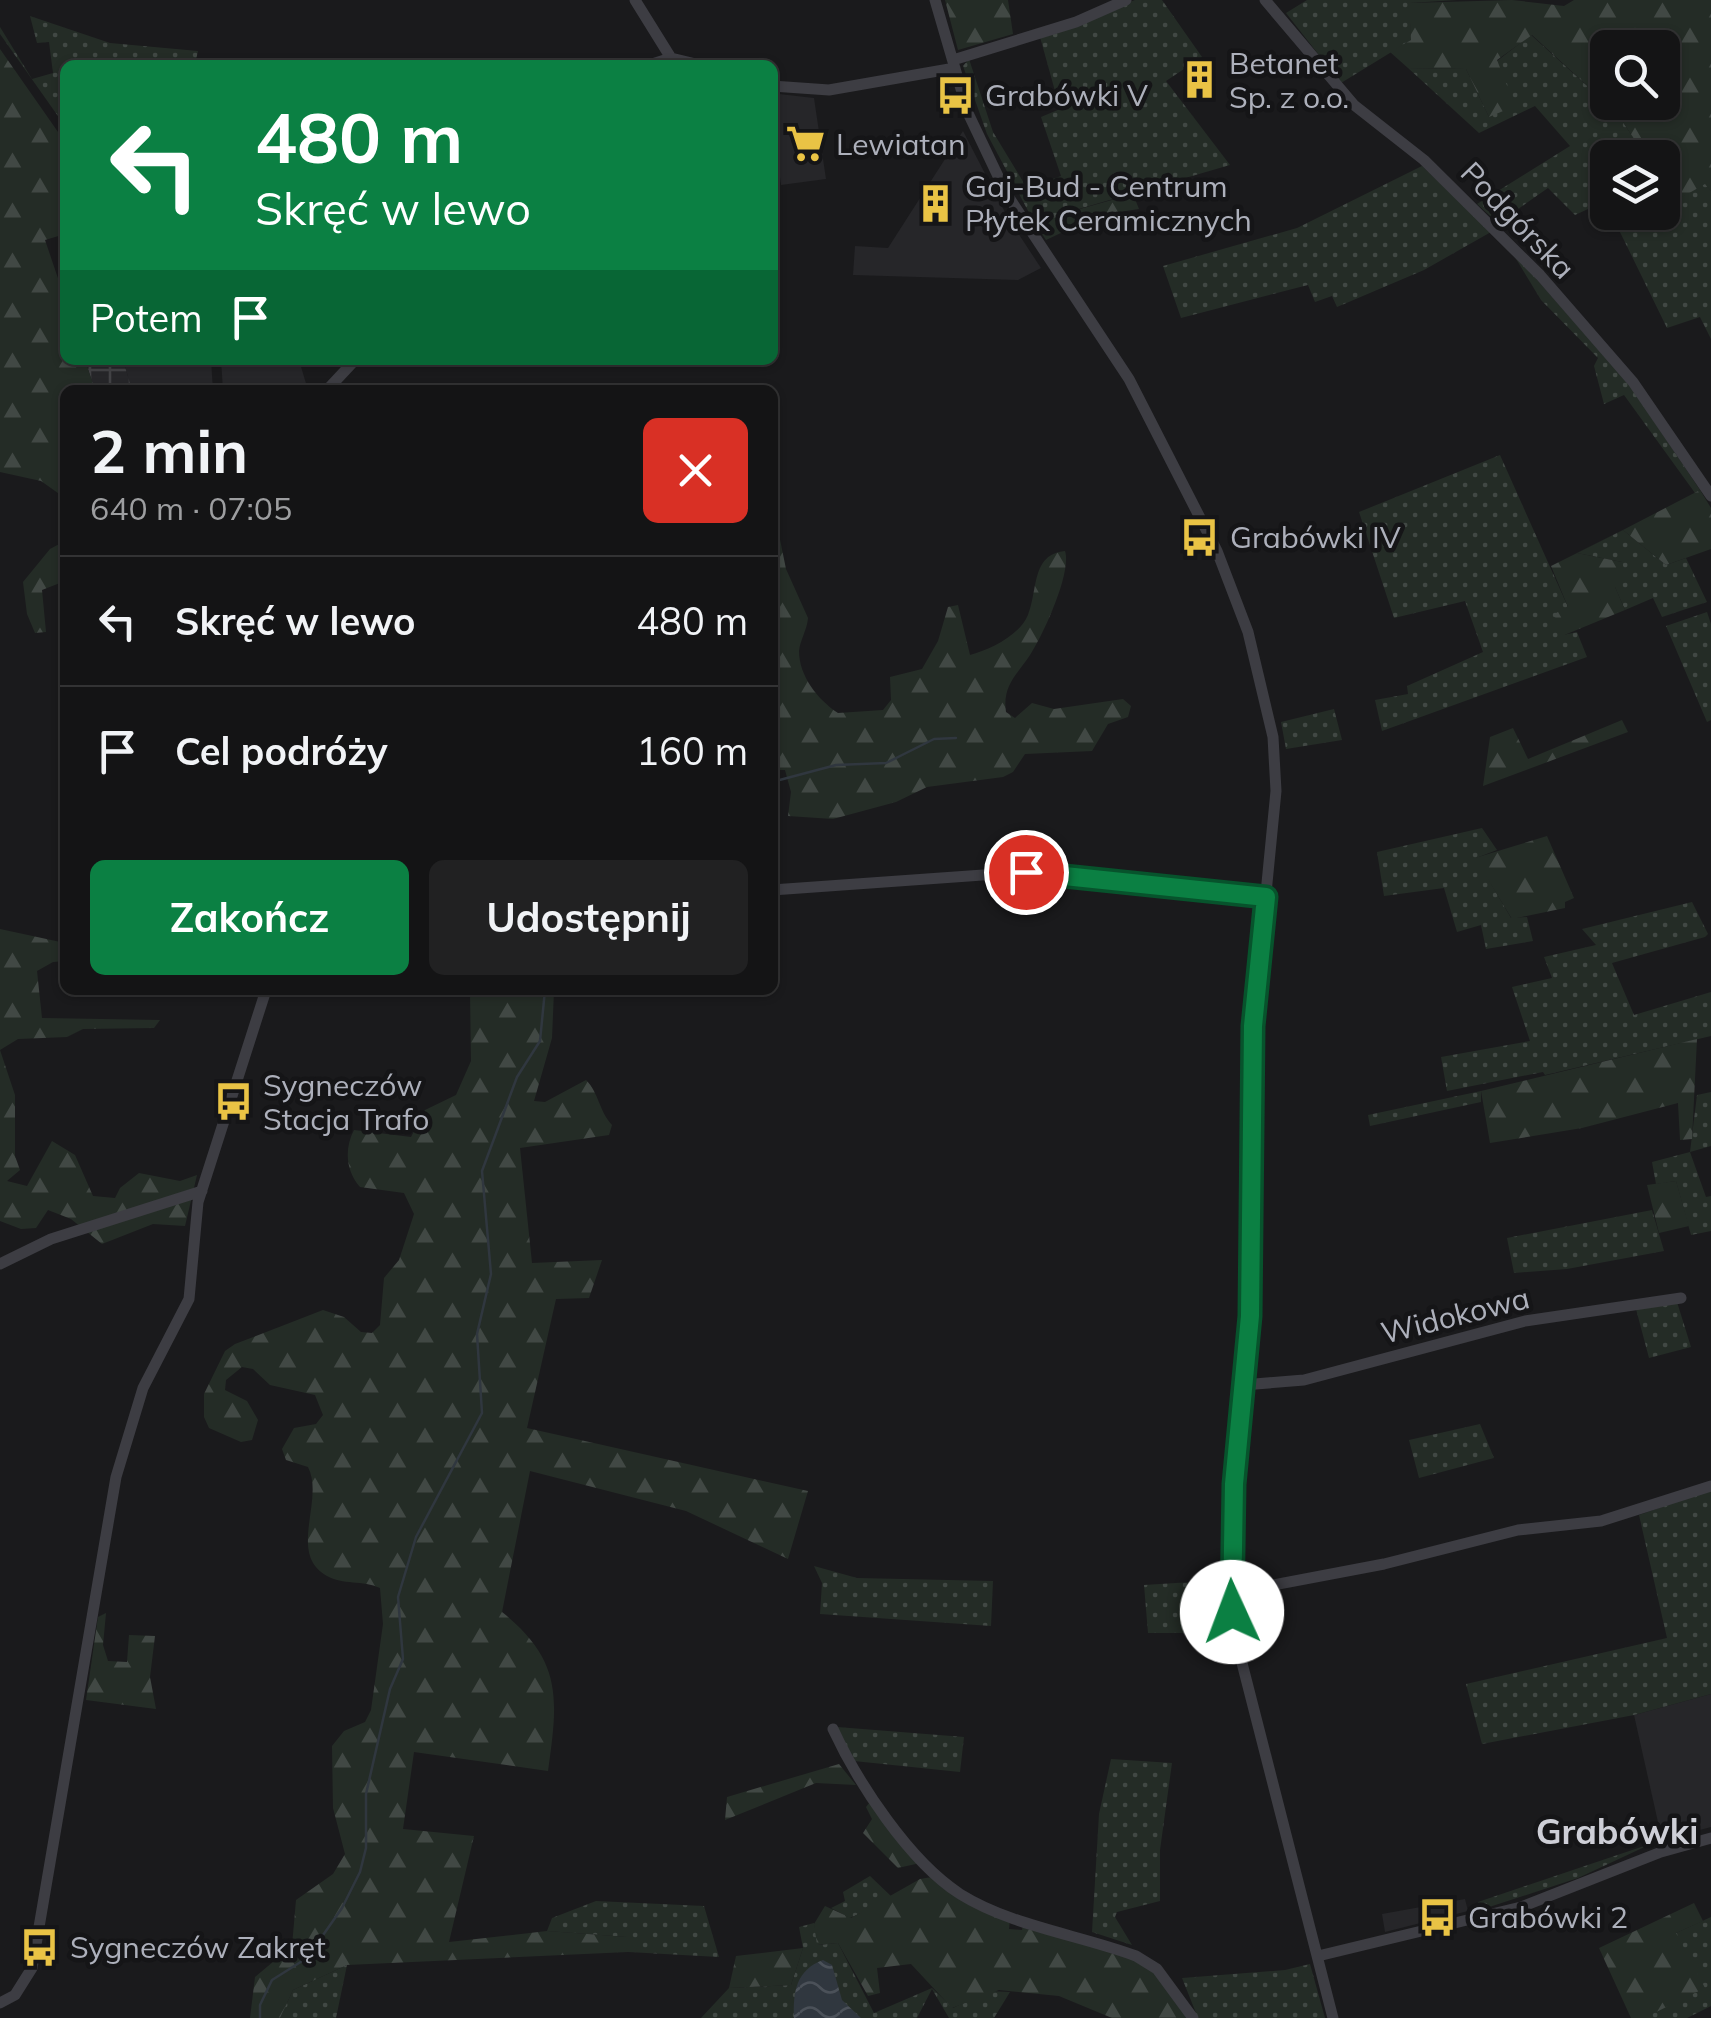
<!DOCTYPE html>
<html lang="pl">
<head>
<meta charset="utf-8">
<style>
	body { margin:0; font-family:Mulish,sans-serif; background:#212122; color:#f1f3f6; height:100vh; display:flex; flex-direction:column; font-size:38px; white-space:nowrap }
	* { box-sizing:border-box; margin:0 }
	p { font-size:32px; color:#9d9ea0 }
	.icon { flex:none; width:55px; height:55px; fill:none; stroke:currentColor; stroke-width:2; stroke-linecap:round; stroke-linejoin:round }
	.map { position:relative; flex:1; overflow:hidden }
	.drawer { position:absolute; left:60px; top:385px; width:718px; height:610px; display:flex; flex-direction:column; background:#141415; border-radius:15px; box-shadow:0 2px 8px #0004,0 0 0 2px #333334 }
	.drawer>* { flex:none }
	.top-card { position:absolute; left:60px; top:60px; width:718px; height:305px; border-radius:15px; box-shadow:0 2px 8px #0004,0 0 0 2px #333334; background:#0b8043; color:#fff; overflow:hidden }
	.tools { position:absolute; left:1590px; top:30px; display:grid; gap:20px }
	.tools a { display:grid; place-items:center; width:90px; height:90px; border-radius:15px; background:#141415; box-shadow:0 2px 8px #0004,0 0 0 2px #333334; font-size:50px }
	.pin { position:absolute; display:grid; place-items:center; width:85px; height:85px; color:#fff; margin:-42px; border:5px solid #fff; border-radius:50%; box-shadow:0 2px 10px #0007 }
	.me { position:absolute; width:110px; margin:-55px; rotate:358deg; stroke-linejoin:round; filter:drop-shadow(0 0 8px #0008) }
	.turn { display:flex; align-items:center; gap:35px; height:210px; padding:0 30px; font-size:45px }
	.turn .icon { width:130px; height:130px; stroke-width:2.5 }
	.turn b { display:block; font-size:70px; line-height:85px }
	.then { display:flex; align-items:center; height:95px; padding:0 30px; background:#0003; gap:20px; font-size:38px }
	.round { display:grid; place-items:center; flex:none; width:105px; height:105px; border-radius:15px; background:#212122 }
	.overview { display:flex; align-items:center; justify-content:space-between; height:170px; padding:0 30px }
	h1 { font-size:60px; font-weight:700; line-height:75px }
	.primary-button { display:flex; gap:20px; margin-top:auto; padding:20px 30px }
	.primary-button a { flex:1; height:115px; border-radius:15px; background:#0b8043; color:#fff; font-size:40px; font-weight:700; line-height:115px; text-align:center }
	.primary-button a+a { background:#212122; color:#f1f3f6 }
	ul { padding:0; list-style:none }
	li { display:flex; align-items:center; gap:30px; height:130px; padding:0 30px; border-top:2px solid #333334 }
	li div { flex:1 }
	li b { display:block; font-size:38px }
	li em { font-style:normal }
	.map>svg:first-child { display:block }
</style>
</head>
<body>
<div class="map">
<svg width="1711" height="2018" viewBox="0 0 1711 2018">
	<defs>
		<pattern id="industrial-grid" width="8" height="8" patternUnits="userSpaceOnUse" patternTransform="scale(2.5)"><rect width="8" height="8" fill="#262629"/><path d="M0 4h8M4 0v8" fill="none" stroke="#434346"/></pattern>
		<pattern id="grass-dots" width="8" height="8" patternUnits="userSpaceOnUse" patternTransform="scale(2.5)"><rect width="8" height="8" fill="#242c26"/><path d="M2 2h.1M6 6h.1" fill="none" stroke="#414844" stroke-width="1.8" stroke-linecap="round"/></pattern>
		<pattern id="forest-firs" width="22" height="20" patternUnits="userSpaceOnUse" patternTransform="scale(2.5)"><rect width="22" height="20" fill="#242c26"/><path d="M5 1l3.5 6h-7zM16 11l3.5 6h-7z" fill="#414844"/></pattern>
		<pattern id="water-waves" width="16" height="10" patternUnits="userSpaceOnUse" patternTransform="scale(2.5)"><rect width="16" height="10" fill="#30373f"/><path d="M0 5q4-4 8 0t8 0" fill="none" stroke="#4b5159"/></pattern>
	</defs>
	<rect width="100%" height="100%" fill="#1a1a1c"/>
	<path fill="#262629" d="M779 94 814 98 826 179 781 185 772 117 773 104 780 102Z
		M963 131 1008 218 1041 268 1018 280 853 275 855 246 888 248Z
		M123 360H211L213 390H132Z
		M221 360H299L308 390H223Z
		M1711 1694V1827L1662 1840 1634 1715Z
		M1465 1899 1468 1911 1385 1932 1382 1914Z"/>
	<path fill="url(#industrial-grid)" d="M85 360H123L132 390H95Z"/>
	<path fill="url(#grass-dots)" d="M1135 0H1162L1202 57 1166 81 1230 165 1034 222 987 134 963 66 969 59 993 132 1027 188 1061 176 1041 117 1060 109 1040 37Z
		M1307 0H1457L1410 3 1411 40 1341 83 1286 13Z
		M30 16 110 43 198 51 195 65H65V126L0 34V27L32 79 53 73 49 42 37 43Z
		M1531 35 1617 113 1646 157 1608 158 1606 210 1599 204 1575 215 1548 188 1498 223 1477 204 1570 146 1535 106 1479 133 1408 68 1466 69 1489 117 1497 61Z
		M1422 166 1491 232 1424 270 1337 307 1332 296 1315 302 1308 285 1181 318 1163 266 1297 228Z
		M1705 183 1711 191V339L1700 317 1667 328 1620 232 1662 212 1663 208Z
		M1510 249 1628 383 1700 490 1695 493 1624 395 1604 404 1594 366 1598 358 1541 300Z
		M1500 455 1568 607 1563 635 1577 632 1587 657 1382 731 1375 700 1408 694 1407 686 1483 652 1465 601 1394 618 1359 512Z
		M1623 530 1666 565 1686 558 1707 602 1662 617 1653 598 1625 610 1615 587 1622 562 1577 553Z
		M1707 612 1711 624V720L1707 722 1666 626Z
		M1334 709 1342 740 1286 749 1281 722Z
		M1482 828 1497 850 1476 858 1511 918 1527 917 1533 941 1486 949 1481 925 1457 932 1444 888 1384 896 1377 852Z
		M1692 902 1708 934 1705 937 1612 963 1634 1015 1711 992V1036L1545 1075 1543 1072 1447 1091 1441 1057 1530 1041 1512 987 1552 978 1544 957 1596 945 1582 929Z
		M1481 1091V1102L1370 1126 1368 1115Z
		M1711 1092V1146L1690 1152 1706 1197 1711 1196V1231L1691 1235 1676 1181 1656 1184 1652 1162 1690 1152 1697 1095Z
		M1652 1210 1664 1251 1567 1269 1514 1273 1507 1238Z
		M1677 1302 1691 1347 1649 1358 1636 1309Z
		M1480 1424 1494 1458 1419 1478 1409 1440Z
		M1711 1490V1694L1634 1715 1482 1744 1466 1684 1667 1638 1639 1515Z
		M814 1566 857 1578 993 1581 991 1626 820 1614 822 1583Z
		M1224 1580 1227 1633H1148L1144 1585Z
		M837 1727 964 1737 960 1772 854 1761Z
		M1111 1759 1172 1763 1160 1850V1901L1117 1912 1115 1917 1132 1945 1092 1932 1099 1814Z
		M1653 1843 1578 1878 1480 1910 1478 1902Z
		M870 1876 893 1898 850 1918 831 1908 845 1901 843 1892Z
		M596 1901 704 1906 719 1957 628 1952 627 1937 547 1931 552 1918Z
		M1711 1917V2006L1687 2018H1644L1676 1933Z
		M814 1923 818 1945 838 1943 874 2013 932 1988 953 2008 989 1991 1010 1992 994 2018H949L932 1989 917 2018H701L729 1988 791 1985 803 1948 799 1927Z
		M1310 1964 1325 2018H1198L1182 1978 1285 1970Z
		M347 1965 336 2018H280L293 1990Z"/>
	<path fill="url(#forest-firs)" fill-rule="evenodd" d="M945 0H1008L1013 34 958 50Z
		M1512 0 1564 6 1574 0H1711V191L1705 184 1663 208 1662 158 1646 157 1617 113 1532 35 1497 60 1515 106 1489 117 1466 69 1408 68 1390 52 1411 40 1409 3ZM1608 48H1662V102H1608Z
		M0 49 65 142V234L45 240 65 299V360H85L95 390H65L61 439 65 443V498L41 481 0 472Z
		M1133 194 1139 209 1099 215 1046 240 1034 222Z
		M1700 490 1711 508V549L1666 565 1623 530Z
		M773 505 786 569 808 618C807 630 800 640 799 651 799 676 818 700 838 713L883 710 891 700 890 677 922 669 938 641 948 607 958 605 970 655C990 650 1020 635 1028 615 1038 591 1031 554 1065 551 1072 572 1043 635 1030 655 1017 675 1002 685 1006 712L1015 718 1032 703 1054 709 1123 699 1131 706 1128 717 1108 724 1092 751 1025 754 1013 772 1003 777 927 787 896 802 833 819 788 816 791 792 785 770H772Z
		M65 541V581L42 590 46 632 35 633 27 614 23 582 50 549Z
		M1577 553 1622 562 1627 581 1615 587 1625 610 1562 636 1554 614 1568 607 1551 566Z
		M1622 720 1628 732 1483 786 1490 737 1513 728 1528 759Z
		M1547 836 1574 898 1565 902V908L1512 919 1475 858Z
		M0 929 65 943V961L53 962 37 971 42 1018 160 1020 154 1028 83 1029 67 1037 18 1039 0 1050 15 1095V1156L20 1170 7 1181 27 1186 52 1141 75 1155 93 1196 115 1198 120 1188 139 1173 180 1181 197 1175 185 1226 153 1224 102 1244 71 1219 48 1210 36 1228 21 1229 0 1221Z
		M470 990H554L552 1038 534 1101 545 1102 586 1080C599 1093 599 1111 612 1125L609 1135 520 1148 532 1263 602 1260 589 1298 556 1299 527 1428 808 1491 788 1559 686 1511 530 1471 502 1612C563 1661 558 1699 548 1771L414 1752 403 1829 474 1836 449 1942 547 1931 628 1937V1952L347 1965 293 1990 280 2018H250L255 1977 292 1946 296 1900 333 1874 345 1854 333 1808 332 1746 344 1731 365 1722 371 1710 383 1624 380 1588C363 1580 343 1585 327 1576 287 1554 325 1500 308 1467L286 1460 282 1449 294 1428 316 1424 323 1415 315 1395 270 1385 253 1369 242 1367 226 1380 225 1390 247 1401 258 1420 252 1440 241 1442 209 1428 204 1417V1394L225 1351 235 1344 323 1310 344 1317 361 1332 372 1333 380 1325 384 1278 399 1260 414 1214 404 1193 360 1187C346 1171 344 1149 354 1130L411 1137 425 1110 456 1095 471 1061Z
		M1697 1039 1692 1139 1680 1140 1678 1103 1582 1128 1490 1143 1481 1091Z
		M1676 1181 1689 1226 1659 1233 1647 1185Z
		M106 1613 103 1645 108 1661 127 1662 129 1635 155 1636 150 1677 156 1709 86 1700 98 1617Z
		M839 1764 856 1785 816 1783 725 1820 727 1797Z
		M870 1802 920 1863 898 1868 863 1833 872 1819 866 1807Z
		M932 1877 1010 1919 1009 1929 1022 1930 1023 1925C1080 1939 1167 1952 1186 2018H1112L1059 1996 999 1990 952 2008 911 1964 877 1968 880 1993 868 1996 838 1943 817 1945 814 1924 825 1906 851 1918 920 1879Z
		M1694 1903 1703 1921 1676 1933 1705 1988 1644 2018H1631L1599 1948Z
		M803 1948 791 1985 729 1988 736 1956Z"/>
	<path fill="url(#water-waves)" d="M823 1960 832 1965 842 2000 861 2018H794C793 1992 796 1970 823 1960Z"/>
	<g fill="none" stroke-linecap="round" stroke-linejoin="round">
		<path stroke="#30373f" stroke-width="2.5" d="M772 782 836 765 886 763 934 739 956 738
			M260 2018V2005L272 1980 307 1958 342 1908 360 1872 366 1848V1794L390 1689 403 1659 398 1597 416 1537 482 1413 477 1334 491 1274 482 1171 517 1077 540 1041 545 990"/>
		<path stroke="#3d3d43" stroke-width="11" d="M635 0 671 58
			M935 0 968 113 1006 193 1129 379 1217 551 1248 632 1273 737 1276 791 1253 1026 1249 1316 1234 1484 1231 1593 1242 1663 1333 2018
			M1265 0 1354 105 1424 160 1540 275 1633 382 1711 496
			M953 60 1076 22 1126 0
			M649 65 671 58 700 65
			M772 86 829 90 955 68
			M327 390 355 360
			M772 890 1026 872 1266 897
			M0 1264 51 1239 202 1191
			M1243 1385 1304 1380 1525 1321 1681 1298
			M1231 1593 1384 1564 1518 1530 1601 1521 1711 1486
			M833 1729C858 1783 909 1861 960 1894 1011 1926 1080 1935 1136 1956L1157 1969 1193 2018
			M1318 1956 1521 1907 1661 1852 1711 1838
			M0 2003 15 1995 32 1968 116 1477 143 1388 189 1299 198 1202 266 990"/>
	</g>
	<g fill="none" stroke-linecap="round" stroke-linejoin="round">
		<defs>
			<path id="route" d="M1026 872 1266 897 1253 1026 1250 1316 1234 1484 1232 1612"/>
		</defs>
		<use href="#route" stroke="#07532c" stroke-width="25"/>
		<use href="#route" stroke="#0b8043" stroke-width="18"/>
	</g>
	<defs>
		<symbol id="building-bare" viewBox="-9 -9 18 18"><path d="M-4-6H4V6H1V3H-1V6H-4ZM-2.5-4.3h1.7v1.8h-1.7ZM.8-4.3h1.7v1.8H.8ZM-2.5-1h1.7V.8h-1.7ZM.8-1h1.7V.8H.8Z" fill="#e9c345" stroke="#151517" stroke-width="2.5" paint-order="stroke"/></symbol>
		<symbol id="bus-bare" viewBox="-9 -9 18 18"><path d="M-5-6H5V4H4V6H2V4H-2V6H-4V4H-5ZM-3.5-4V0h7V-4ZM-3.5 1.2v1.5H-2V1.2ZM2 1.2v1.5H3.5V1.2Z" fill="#e9c345" stroke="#151517" stroke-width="2.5" paint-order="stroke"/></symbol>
		<symbol id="supermarket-bare" viewBox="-9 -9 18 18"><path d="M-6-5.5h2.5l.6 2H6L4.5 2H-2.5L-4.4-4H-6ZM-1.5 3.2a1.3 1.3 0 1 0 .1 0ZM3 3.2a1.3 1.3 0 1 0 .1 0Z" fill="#e9c345" stroke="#151517" stroke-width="2.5" paint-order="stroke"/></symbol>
	</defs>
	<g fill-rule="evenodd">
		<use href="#building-bare" x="1172" y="52" width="55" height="55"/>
		<use href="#bus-bare" x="928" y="68" width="55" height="55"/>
		<use href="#supermarket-bare" x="778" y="116" width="55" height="55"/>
		<use href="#building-bare" x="908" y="176" width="55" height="55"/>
		<use href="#bus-bare" x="1172" y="510" width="55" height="55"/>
		<use href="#bus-bare" x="206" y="1074" width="55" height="55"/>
		<use href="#bus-bare" x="1410" y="1890" width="55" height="55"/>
		<use href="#bus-bare" x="12" y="1920" width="55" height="55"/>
	</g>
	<g text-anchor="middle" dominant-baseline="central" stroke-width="9" stroke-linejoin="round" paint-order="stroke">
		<g font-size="30" fill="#adb0bb" stroke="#151517" text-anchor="start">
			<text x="1229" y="63">Betanet<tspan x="1229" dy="34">Sp. z o.o.</tspan></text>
			<text x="985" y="95">Grabówki V</text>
			<text x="836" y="144">Lewiatan</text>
			<text x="965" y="186">Gaj-Bud - Centrum<tspan x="965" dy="34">Płytek Ceramicznych</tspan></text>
			<text x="1230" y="537">Grabówki IV</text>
			<text x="263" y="1085">Sygneczów<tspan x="263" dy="34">Stacja Trafo</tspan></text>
			<text x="1468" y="1917">Grabówki 2</text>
			<text x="70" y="1947">Sygneczów Zakręt</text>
		</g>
		<g font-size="30" fill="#adb0bb" stroke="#151517">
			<text transform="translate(1518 220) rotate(46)">Podgórska</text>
			<text transform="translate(1455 1315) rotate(-14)">Widokowa</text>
		</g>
		<g font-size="35" font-weight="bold" fill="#cecfd7" stroke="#151517">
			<text x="1617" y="1831">Grabówki</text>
		</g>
	</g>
</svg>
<div class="tools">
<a><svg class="icon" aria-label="search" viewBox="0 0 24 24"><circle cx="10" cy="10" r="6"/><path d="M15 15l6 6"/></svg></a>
<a><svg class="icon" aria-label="layers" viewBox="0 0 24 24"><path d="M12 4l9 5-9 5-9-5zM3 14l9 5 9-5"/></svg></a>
</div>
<div class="pin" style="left:1026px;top:872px;background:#d93025"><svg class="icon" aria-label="arrive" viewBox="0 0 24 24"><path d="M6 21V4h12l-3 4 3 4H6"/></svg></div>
<svg class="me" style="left:1232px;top:1612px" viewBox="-20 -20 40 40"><circle r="19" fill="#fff"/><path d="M0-13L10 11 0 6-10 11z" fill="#0b8043"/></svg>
<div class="top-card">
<div class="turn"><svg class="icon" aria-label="left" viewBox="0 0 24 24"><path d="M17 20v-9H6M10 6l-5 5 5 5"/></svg><div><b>480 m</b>Skręć w lewo</div></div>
<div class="then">Potem<svg class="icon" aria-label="arrive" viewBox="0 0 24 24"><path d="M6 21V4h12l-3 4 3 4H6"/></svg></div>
</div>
<section class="drawer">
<div class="overview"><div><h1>2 min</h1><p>640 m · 07:05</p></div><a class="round" style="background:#d93025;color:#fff"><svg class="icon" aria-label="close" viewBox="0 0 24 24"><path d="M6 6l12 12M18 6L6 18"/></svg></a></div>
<ul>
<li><svg class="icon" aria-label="left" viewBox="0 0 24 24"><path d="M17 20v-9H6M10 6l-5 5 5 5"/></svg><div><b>Skręć w lewo</b></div><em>480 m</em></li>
<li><svg class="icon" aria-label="arrive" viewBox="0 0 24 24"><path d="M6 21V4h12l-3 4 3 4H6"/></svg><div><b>Cel podróży</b></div><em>160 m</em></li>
</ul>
<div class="primary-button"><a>Zakończ</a><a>Udostępnij</a></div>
</section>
</div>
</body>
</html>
